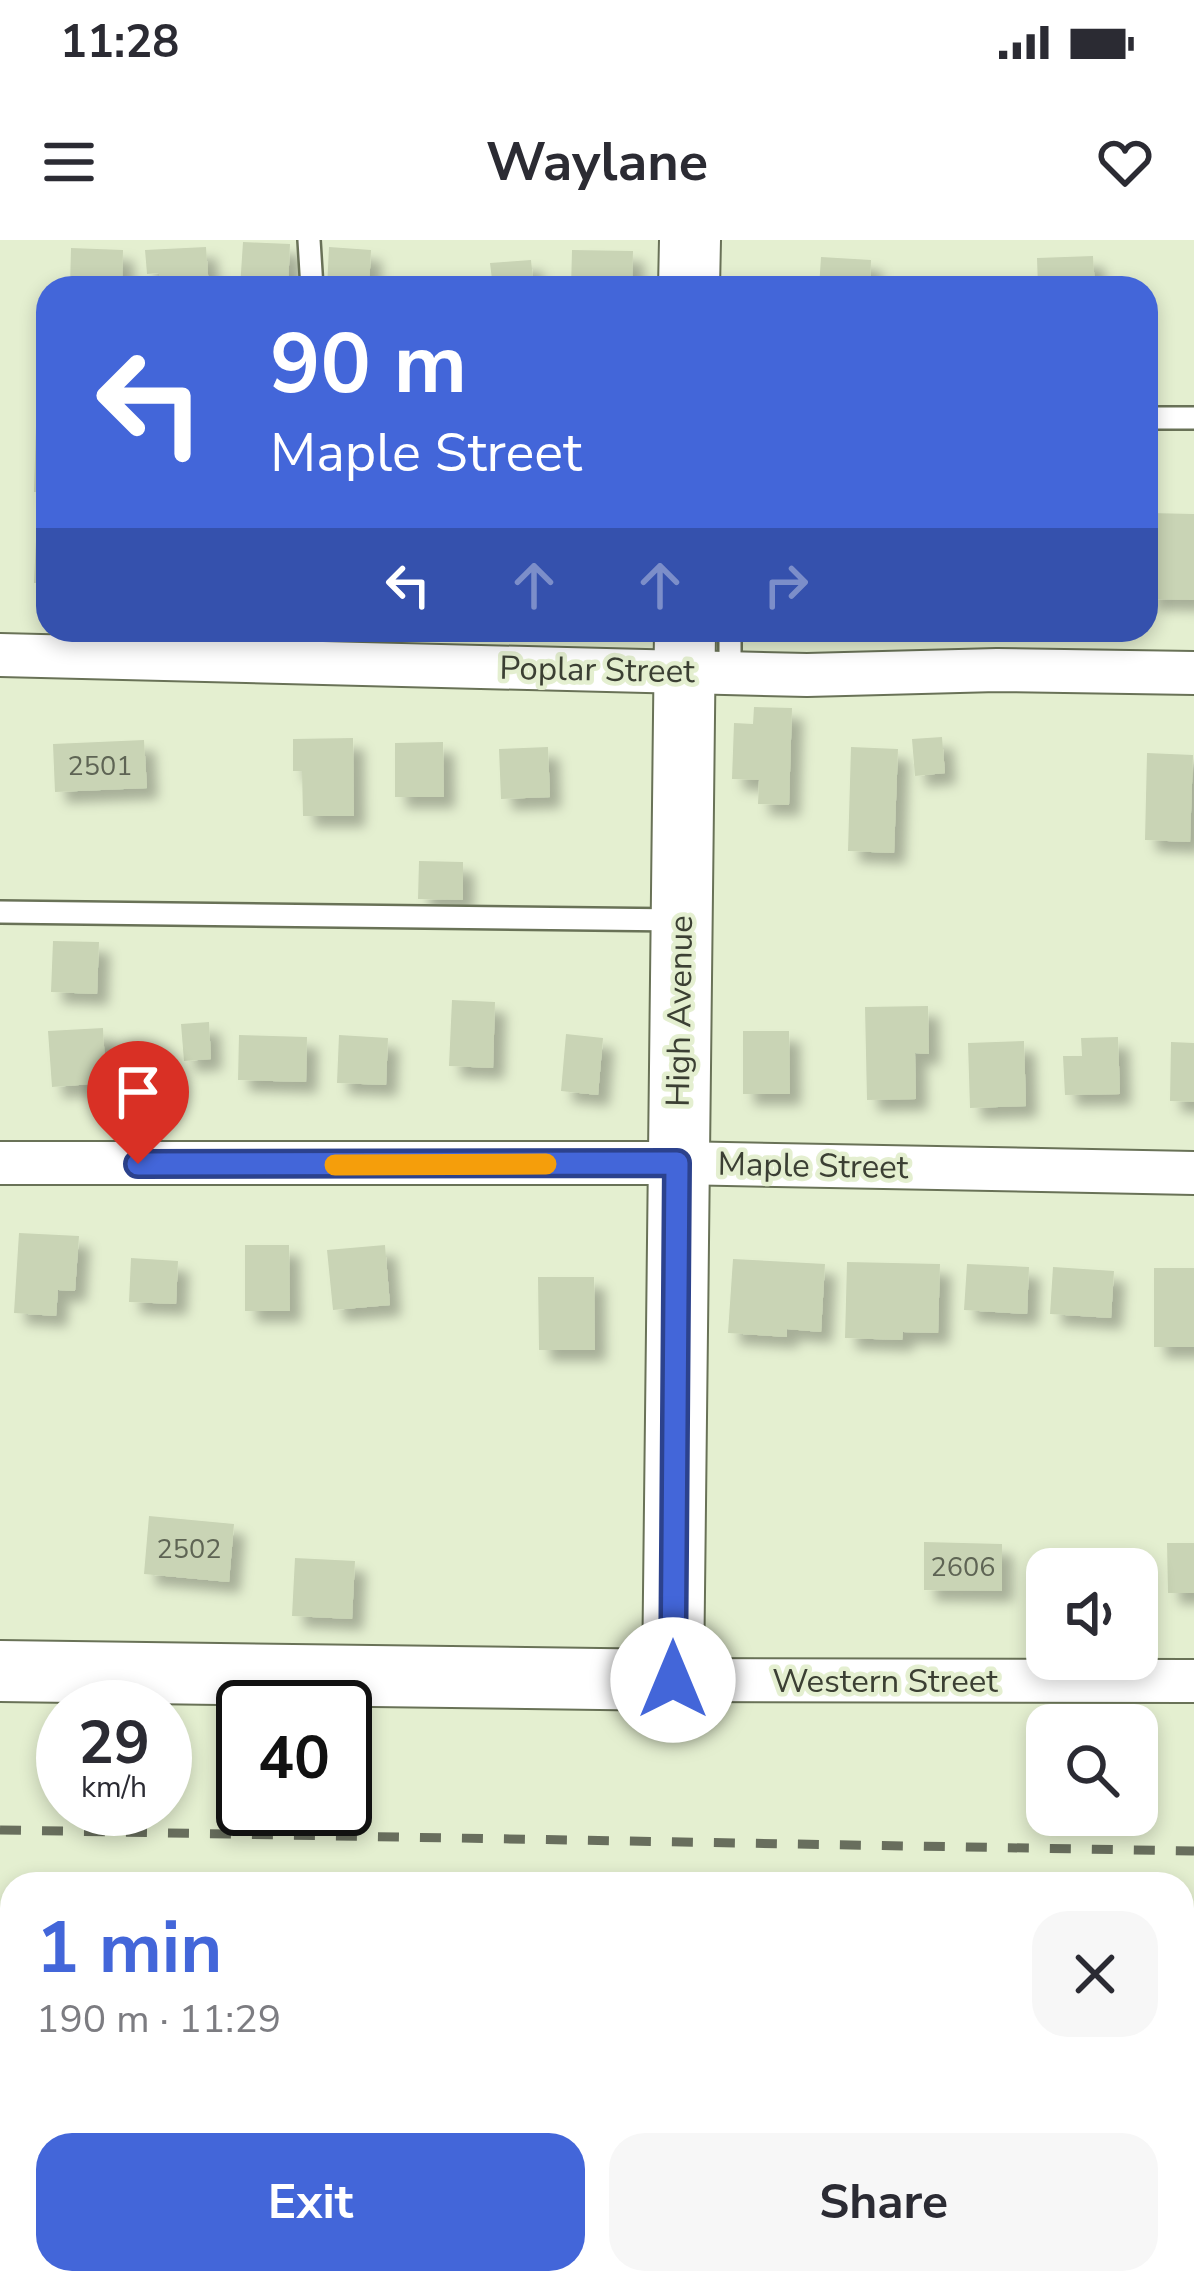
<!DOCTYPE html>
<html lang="en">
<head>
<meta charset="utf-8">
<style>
	body { margin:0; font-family:"Nunito Sans",sans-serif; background:#f7f7f7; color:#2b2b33; height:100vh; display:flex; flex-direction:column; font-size:45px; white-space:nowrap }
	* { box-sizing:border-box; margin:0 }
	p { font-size:39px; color:#7c7c81 }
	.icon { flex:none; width:66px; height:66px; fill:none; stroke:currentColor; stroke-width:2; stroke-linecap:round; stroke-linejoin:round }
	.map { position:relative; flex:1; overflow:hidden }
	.drawer { position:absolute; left:0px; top:1632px; width:1194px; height:423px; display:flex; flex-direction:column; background:#fff; border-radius:36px 36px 0 0; box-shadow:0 6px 18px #0003 }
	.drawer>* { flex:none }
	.banner { position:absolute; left:36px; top:36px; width:1122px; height:366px; border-radius:36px; box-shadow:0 6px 18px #0003; background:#4366d9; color:#fff; overflow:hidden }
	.buttons { position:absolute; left:1026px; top:1308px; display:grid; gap:24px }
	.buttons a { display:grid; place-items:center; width:132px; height:132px; border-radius:24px; background:#fff; box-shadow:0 6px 18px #0003; font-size:60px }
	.speed { position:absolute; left:36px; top:1440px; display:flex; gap:24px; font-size:60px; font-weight:700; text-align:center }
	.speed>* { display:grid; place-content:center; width:156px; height:156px; border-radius:50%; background:#fff; box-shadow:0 6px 18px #0003; line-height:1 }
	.speed small { font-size:30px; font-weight:400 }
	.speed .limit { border:6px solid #111; border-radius:18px; background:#fff; color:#111 }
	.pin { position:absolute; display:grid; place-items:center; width:102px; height:102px; color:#fff; margin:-123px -51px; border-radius:50% 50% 50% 0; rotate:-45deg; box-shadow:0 0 12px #0007 }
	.pin .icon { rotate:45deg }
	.me { position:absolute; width:132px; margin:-66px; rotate:0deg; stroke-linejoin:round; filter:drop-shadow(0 0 9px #0008) }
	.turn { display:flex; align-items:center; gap:42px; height:252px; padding:0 36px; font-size:54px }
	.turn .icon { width:156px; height:156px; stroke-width:2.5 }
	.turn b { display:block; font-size:84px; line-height:102px }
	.lanes { display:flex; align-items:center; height:114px; padding:0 36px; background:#0003; justify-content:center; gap:60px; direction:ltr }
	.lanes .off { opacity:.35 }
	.round { display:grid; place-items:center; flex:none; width:126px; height:126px; border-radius:36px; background:#f7f7f7 }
	.overview { display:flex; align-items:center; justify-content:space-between; height:204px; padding:0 36px }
	h1 { font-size:72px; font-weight:700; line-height:90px; color:#4366d9 }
	.button { display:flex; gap:24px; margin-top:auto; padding:24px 36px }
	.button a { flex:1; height:138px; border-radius:36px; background:#4366d9; color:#fff; font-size:48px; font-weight:700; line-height:138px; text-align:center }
	.button a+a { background:#f7f7f7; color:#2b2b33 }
	.status { display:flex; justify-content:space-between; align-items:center; height:84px; padding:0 60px; background:#fff; direction:ltr }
	.status svg { height:33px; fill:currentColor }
	header { display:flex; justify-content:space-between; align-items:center; height:156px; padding:0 36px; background:#fff; font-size:54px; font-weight:700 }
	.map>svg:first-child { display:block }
</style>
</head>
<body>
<div class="status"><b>11:28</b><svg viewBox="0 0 49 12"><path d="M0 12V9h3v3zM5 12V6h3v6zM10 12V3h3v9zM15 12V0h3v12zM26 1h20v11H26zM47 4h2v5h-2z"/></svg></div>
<header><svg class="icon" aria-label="menu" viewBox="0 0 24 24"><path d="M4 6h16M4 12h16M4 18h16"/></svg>Waylane<svg class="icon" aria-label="heart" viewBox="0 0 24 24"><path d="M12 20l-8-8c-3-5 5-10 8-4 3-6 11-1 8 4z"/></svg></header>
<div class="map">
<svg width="1194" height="2053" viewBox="0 0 1194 2053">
	<defs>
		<filter id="shadow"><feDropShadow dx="11" dy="11" stdDeviation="6" flood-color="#0004"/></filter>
	</defs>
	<rect width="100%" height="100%" fill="#e4efd0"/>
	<path fill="#c9d4b5" filter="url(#shadow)" d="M243 2 290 4 288 48H240Z
		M206 7 209 48H159V33L147 34 145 10Z
		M329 7 371 10 369 48H327Z
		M71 8 123 10 122 48H70Z
		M572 10 633 11 632 48H571Z
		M1093 16 1095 48H1038L1037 18Z
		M821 17 871 20 870 48H819Z
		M531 20 534 48H493L490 23Z
		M36 186H48V253L34 252Z
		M1149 273 1194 274V360L1147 359Z
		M37 278H48V343H34Z
		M754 467 792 468 789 565 758 564 759 540 732 539 734 483 753 484Z
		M942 497 945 533 915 536 912 499Z
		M353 498 354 576H303L302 531H293V499Z
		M144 500 147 548 55 552 53 504Z
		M443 502 444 557H395V503Z
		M548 507 550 557 501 559 499 509Z
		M851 507 898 509 894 613 848 611Z
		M1147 513 1193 515 1190 602 1145 600Z
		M419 621 463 622V660L418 659Z
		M53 701 99 702 97 754 51 752Z
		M452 760 495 762 493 828 449 826Z
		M928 766 929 814 915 813 916 859 867 860 865 767Z
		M209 782 211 819 184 821 181 784Z
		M103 788 106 843 52 847 48 791Z
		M743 791H789L790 854H743Z
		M566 794 603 798 598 855 561 851Z
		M239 795 307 797 306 842 238 840Z
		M339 795 388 798 386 845 337 843Z
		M1118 797 1120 854 1065 855 1063 816H1082L1081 798Z
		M1024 801 1026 866 970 868 968 803Z
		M1171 802 1194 803V862L1170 861Z
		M19 993 79 996 75 1051 58 1050 56 1076 14 1073Z
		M245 1005H289L290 1071H245Z
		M385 1005 390 1065 333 1070 327 1010Z
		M131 1018 178 1021 176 1064 129 1062Z
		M733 1019 825 1024 821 1092 787 1089V1097L728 1093Z
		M847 1022 940 1024 938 1093 903 1092 902 1100 845 1098Z
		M967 1024 1029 1027 1027 1074 964 1070Z
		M1053 1027 1114 1031 1111 1078 1050 1074Z
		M1154 1028H1194V1107H1154Z
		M538 1037H594L595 1110H539Z
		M149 1276 234 1284 229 1342 144 1334Z
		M924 1302 1002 1304V1351L924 1350Z
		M1167 1303H1194V1353H1168Z
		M1055 1311H1123L1124 1329H1055Z
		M295 1318 355 1321 352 1379 292 1376Z
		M318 2043H374L373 2053H317Z"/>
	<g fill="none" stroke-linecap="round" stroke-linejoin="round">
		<defs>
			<path id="lane" d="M309 0 312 48
				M1146 178H1194
				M730 433V390
				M0 672 680 680
				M288 2043V2053"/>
			<path id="street" d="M0 415 807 435 997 430 1194 433
				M0 923H677L1194 933
				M673 1440 1194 1441
				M0 1883H12
				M1182 1901H1194
				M31 2053V2043
				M529 2053V2043
				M1040 2053V2043"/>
			<path id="secondary" d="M689 48 690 0
				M0 1431 673 1440 685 390"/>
		</defs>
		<use href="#lane" stroke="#697257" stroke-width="26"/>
		<use href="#street" stroke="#697257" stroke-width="46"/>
		<use href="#secondary" stroke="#697257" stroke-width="64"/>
		<use href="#lane" stroke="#fff" stroke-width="21"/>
		<use href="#street" stroke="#fff" stroke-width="42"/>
		<use href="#secondary" stroke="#fff" stroke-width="60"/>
		<path stroke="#686e5d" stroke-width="9" stroke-dasharray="21 21" stroke-linecap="butt" d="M0 1590 1194 1611"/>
	</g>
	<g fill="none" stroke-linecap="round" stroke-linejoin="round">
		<defs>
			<path id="route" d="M138 924 677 923 673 1440"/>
		</defs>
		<use href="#route" stroke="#2c428d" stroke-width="30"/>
		<use href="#route" stroke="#4366d9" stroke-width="21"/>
		<path stroke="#f59e0b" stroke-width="21" d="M335 925 546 924"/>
	</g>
	<g text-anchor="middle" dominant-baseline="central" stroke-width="9" stroke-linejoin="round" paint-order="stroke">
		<g font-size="27" fill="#5e6454">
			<text x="100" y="526">2501</text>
			<text x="189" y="1309">2502</text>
			<text x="963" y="1327">2606</text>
		</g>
		<g font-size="33" fill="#3b3f33" stroke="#e4efd0">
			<text transform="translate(597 430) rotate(1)">Poplar Street</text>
			<text transform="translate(680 771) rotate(-89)">High Avenue</text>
			<text transform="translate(813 926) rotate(1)">Maple Street</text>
			<text x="885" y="1441">Western Street</text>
		</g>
	</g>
</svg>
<div class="buttons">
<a><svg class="icon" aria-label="sound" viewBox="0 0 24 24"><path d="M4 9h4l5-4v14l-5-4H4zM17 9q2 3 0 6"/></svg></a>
<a><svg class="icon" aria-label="search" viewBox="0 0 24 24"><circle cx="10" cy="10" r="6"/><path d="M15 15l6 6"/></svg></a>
</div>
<div class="speed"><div>29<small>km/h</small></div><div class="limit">40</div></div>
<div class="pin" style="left:138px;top:924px;background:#d93025"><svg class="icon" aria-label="arrive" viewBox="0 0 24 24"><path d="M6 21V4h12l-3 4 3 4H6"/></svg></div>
<svg class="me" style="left:673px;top:1440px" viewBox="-20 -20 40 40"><circle r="19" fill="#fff"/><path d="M0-13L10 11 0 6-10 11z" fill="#4366d9"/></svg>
<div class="banner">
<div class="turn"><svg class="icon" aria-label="left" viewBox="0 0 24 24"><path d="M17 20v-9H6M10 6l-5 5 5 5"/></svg><div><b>90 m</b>Maple Street</div></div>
<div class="lanes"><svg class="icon" aria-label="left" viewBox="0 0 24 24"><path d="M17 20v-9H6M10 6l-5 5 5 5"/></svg><svg class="icon off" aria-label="ahead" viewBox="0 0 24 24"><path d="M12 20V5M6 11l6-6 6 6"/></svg><svg class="icon off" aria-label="ahead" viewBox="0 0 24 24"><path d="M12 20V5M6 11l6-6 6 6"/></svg><svg class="icon off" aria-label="right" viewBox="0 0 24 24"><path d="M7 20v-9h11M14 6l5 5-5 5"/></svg></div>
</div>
<section class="drawer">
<div class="overview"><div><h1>1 min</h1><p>190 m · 11:29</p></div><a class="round"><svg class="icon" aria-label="close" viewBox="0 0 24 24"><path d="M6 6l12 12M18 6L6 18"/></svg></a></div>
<div class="button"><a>Exit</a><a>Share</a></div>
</section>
</div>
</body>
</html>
